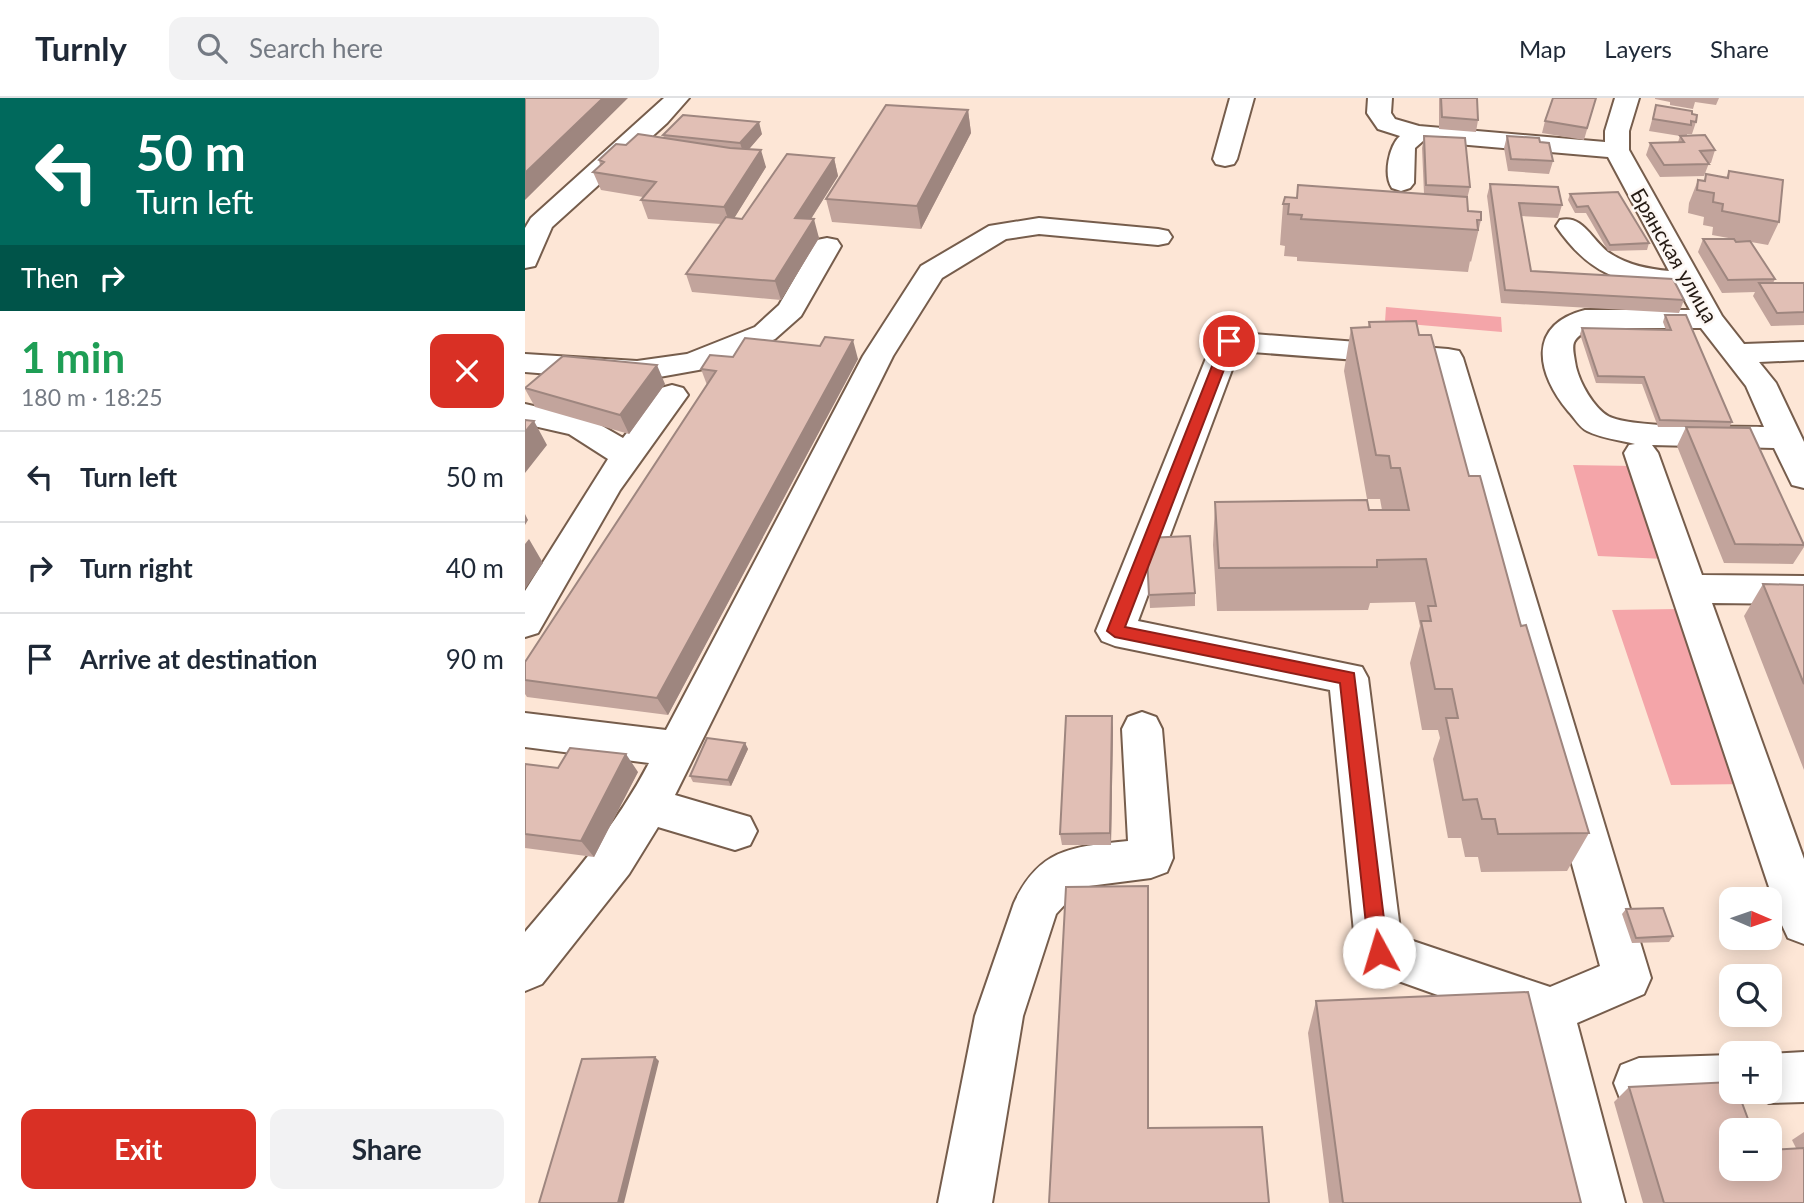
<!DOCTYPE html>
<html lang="en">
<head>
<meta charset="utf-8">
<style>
	body { margin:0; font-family:Lato,sans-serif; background:#f2f2f3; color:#1f2937; height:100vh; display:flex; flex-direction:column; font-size:26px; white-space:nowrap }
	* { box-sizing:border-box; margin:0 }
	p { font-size:23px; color:#747a83 }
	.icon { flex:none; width:38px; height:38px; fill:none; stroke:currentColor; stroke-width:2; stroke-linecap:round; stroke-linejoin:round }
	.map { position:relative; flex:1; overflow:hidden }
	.details { display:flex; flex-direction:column; background:#fff; width:525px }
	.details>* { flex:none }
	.banner { background:#00695c; color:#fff; overflow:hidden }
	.needle { width:46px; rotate:92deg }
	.tools { position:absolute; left:1194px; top:789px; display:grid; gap:14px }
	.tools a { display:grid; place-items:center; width:63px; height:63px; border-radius:14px; background:#fff; box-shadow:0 4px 18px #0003; font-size:35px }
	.pin { position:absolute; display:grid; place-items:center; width:60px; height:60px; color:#fff; margin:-30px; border:4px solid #fff; border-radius:50%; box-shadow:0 2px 7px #0007 }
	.me { position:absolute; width:77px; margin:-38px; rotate:354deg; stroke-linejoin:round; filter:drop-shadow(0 0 5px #0008) }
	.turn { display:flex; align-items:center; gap:24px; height:147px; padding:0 21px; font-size:32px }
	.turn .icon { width:91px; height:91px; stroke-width:2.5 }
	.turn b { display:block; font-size:49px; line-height:60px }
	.then { display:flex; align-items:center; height:66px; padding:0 21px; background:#0003; gap:14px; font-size:26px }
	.round { display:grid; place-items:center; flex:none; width:74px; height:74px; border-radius:14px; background:#f2f2f3 }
	.headline { display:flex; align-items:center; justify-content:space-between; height:119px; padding:0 21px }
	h1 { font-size:42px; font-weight:700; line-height:52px; color:#1e9e55 }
	.primary-button { display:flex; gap:14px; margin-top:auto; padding:14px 21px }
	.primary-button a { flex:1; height:80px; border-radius:14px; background:#d93025; color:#fff; font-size:28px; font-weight:700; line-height:80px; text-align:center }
	.primary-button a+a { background:#f2f2f3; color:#1f2937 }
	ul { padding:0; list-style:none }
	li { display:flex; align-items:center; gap:21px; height:91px; padding:0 21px; border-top:2px solid #e0e1e3 }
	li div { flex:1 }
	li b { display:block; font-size:26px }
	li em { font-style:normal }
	header { display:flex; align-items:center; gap:42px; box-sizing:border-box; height:98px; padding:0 35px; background:#fff; border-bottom:2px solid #e0e1e3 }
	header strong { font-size:33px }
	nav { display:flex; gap:38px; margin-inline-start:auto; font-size:24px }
	.search { width:490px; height:63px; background:#f2f2f3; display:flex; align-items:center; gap:18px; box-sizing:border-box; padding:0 24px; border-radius:14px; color:#747a83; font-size:26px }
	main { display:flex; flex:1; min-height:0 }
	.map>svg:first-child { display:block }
</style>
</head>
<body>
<header>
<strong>Turnly</strong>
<div class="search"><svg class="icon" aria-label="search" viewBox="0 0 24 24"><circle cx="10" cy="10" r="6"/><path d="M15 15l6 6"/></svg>Search here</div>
<nav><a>Map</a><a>Layers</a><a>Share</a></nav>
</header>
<main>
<section class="details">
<div class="banner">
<div class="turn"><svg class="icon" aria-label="left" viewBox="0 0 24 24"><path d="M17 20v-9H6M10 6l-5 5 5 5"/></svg><div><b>50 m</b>Turn left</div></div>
<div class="then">Then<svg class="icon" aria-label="right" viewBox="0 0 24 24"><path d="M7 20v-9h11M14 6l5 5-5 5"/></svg></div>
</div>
<div class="headline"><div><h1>1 min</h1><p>180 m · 18:25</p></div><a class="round" style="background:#d93025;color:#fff"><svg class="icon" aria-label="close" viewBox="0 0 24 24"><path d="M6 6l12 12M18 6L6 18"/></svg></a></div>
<ul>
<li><svg class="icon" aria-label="left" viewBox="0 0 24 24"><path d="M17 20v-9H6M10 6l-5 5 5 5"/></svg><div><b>Turn left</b></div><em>50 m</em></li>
<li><svg class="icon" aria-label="right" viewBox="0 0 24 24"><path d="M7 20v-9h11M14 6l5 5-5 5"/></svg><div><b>Turn right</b></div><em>40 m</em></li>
<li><svg class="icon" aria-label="arrive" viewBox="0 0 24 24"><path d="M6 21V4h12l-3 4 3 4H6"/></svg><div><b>Arrive at destination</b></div><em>90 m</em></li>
</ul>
<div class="primary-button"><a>Exit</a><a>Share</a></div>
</section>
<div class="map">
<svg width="1279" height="1105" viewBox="0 0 1279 1105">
	<rect width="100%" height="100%" fill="#fde6d6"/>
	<path fill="#f4a5a9" d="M861 209 976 219 977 234 860 224Z
		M1048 367 1109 368 1140 461 1073 458Z
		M1152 511 1221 686 1146 687 1087 512Z"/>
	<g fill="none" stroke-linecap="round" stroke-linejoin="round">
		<defs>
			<path id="minor" d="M139 0H164L142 25 27 129 10 168 0 170V130L6 120Z
				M705 0H729L712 61 709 66 700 68 691 66 688 61Z
				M843 0H867L866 15 870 21 894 28 1080 44V33L1090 0H1114L1104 33V52L1197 218 1219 246 1279 244V262L1234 264 1251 285 1279 344V390L1267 387 1249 350 1127 347 1133 355 1177 477 1279 478V506L1187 505 1279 761V846L1263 840 1256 825 1099 355 1104 347 1110 346C1094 342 1076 340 1062 333 1055 330 1049 319 1043 313 1012 276 1001 227 1060 212H1165L1153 190C1096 187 1064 176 1031 128L1035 122C1059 116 1067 144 1086 156 1103 167 1123 171 1144 173L1083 59 898 43 890 50 889 85 885 90 876 93 867 90C858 77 864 48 875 38L853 31 842 15ZM1066 230H1176L1221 288 1239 329C1207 328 1107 331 1083 318 1068 309 1055 285 1051 269 1047 245 1044 243 1066 230Z
				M514 120 633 131 643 133 647 139 643 145 633 147 514 136 481 141 417 180 368 258 150 697 225 719 232 733 225 747 210 752 133 729 104 776 17 886 0 893V834C46 780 91 728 124 665L0 649V615L141 632 338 258 396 168 464 128Z
				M302 140 312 142 316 148 276 218 250 241 179 271 112 283 0 274V256L112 263 162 256 230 229 254 207 292 142Z
				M703 234 923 251 934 253 938 260 1126 880 1119 896 1052 925 1100 1105H1046L1005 930 837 870 831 854 805 592 590 548 577 543 571 533 688 243 692 237ZM714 253 910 268 1075 868 1025 889 876 839 843 580 837 569 613 523Z
				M147 287 158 290 163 297 95 392 13 535 0 539V493L83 361 44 336 0 326V306L65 321 98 340 136 290Z
				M617 614 631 619 637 631 648 760 642 774 626 780 556 789 531 816 498 918 467 1105H413L450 918 489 805C515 749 549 749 603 743L597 631 603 619Z
				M1279 954V1004L1244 1005 1225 996 1224 1000C1193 1012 1127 1015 1096 1003L1089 985 1096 967 1114 960 1206 957V994H1244L1242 956Z"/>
		</defs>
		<use href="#minor" stroke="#765d4c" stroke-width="4"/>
		<use href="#minor" fill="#fff" fill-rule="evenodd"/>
	</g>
	<path fill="#c2a49c" d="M914 0H952L953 22 951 34 914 31Z
		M1071 0 1059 42 1017 35 1020 23Z
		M1130 0H1194L1191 7 1170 4 1168 11 1145 7V4L1130 1Z
		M1131 7 1167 16 1171 24 1167 36H1162V38L1190 52 1186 65H1184L1179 78 1135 79 1121 57 1125 45 1153 44 1155 38 1124 33Z
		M443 12 446 35 396 131 307 124 301 101Z
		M237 36 224 51 241 69 209 120 217 121 309 60 313 78 286 121 294 140 256 202 167 194 161 176 196 126 123 121 116 102 118 99 76 92 68 74 75 67 74 62 101 47 139 40 138 37Z
		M899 38 945 89 942 101 943 113 956 122 946 164 945 163 943 174 772 163V159L759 158 760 148 755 147 758 106 772 100 899 96 897 50Z
		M982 38 1015 44 1028 63 1024 76 983 73 979 50Z
		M1204 73 1254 124 1243 147 1226 144 1250 181 1248 185H1279V227L1246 228 1228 198 1230 194 1197 195 1173 154 1178 141H1209L1187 137 1188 129 1178 127 1179 119 1163 115 1164 105 1173 82 1179 83 1181 76 1201 80Z
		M965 86 1037 107 1033 120 996 118 1006 173 1159 202 1154 215 976 205 962 98Z
		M1045 96 1124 145 1122 152 1083 153 1061 115H1050L1043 102Z
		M1140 217 1207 324 1204 330 1279 446V449L1268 466 1199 465 1152 348 1161 329H1133L1117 286 1071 285 1055 236 1057 230 1141 232 1138 224Z
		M844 224 894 237 996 528 1064 735 1042 773 956 774 953 759H940L936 740H923L908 661 915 640 913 632H897L885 565 895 528 890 504 845 505 843 512 692 513 688 447 690 404 857 412 855 401H842L819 273 826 230 843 229Z
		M208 259 333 261 143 617 2 599 0 596V564L182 287 176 271Z
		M140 286 104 336 10 309 0 291V290Z
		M621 440 670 495V508L625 510Z
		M1238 486 1279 487V672L1219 518Z
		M588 630 586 747H537L535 736Z
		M220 645 223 651 206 688 168 684 165 678Z
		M0 666 33 670 113 674 69 759 0 750Z
		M1101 811 1148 838 1144 844 1107 845 1097 816Z
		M791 903 1056 1105H804L783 935Z
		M1104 989 1206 1071 1271 1050 1267 1042 1279 1034V1105H1118L1089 1004Z"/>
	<path fill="#9e867f" d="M78 0H103L0 102V75Z
		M443 12 446 35 396 131 392 108Z
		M234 24 237 36 219 57 215 45Z
		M236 52 241 69 205 127 199 109Z
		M309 60 313 78 275 138 270 120Z
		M289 121 294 140 256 202 250 183Z
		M328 242 333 261 143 617 132 600Z
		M132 267 140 286 104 336 95 317Z
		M9 323 22 347 0 375V334Z
		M0 416 3 422 0 427Z
		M4 441 18 465 0 491V446Z
		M587 618 588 630 586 747 585 735Z
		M220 645 223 651 206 688 203 682Z
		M101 656 113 674 69 759 56 743Z
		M130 959 134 963 99 1105H93Z"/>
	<path fill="#e1bfb5" stroke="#9e867f" stroke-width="2" d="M0 0H78L0 75Z
		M916 0H952L953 22 917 19Z
		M1028 0H1071L1062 30 1020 23Z
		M361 7 443 12 392 108 301 101Z
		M1131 7 1167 13V16L1172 17 1171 24 1166 23V27L1128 21Z
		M158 17 234 24 215 45 138 37Z
		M113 36 205 50 236 52 199 109 116 102 131 84 68 74 79 64 74 62 91 46 101 47Z
		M1180 37 1190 52 1175 53 1184 66 1139 67 1125 45 1159 44 1155 38Z
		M899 38 940 40 945 89 901 87Z
		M982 38 1014 40 1015 44 1024 45 1028 63 986 61Z
		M262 56 309 60 270 120 289 121 250 183 161 176 201 119 217 121Z
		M1204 73 1258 82 1254 124 1197 113 1198 106 1188 104 1189 95 1172 92 1173 82 1180 83 1181 76 1203 80Z
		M965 86 1033 89 1037 107 994 105 1006 173 1148 181 1159 202 980 192Z
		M773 87 942 99 943 113 956 114V122H952L953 132 776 121 777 117 763 116 764 106H758L760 99 772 100Z
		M1093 94 1124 145 1085 147 1063 108 1052 109 1045 96Z
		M1178 141H1209L1211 144 1225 143 1250 181 1203 182Z
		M1234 185H1279V214L1252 215Z
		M1140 217H1161L1207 324 1135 322 1119 279 1073 278 1057 230 1146 232Z
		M891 223 894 237H906L944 378H955L996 528 1001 527 1064 735 973 736 970 721H957L952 701 938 702 921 620H933L927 591H910L896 523H906L903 508H911L901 461 852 462V469L694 470 690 404 842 402 844 412H884L875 370H866L864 358 851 357 826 230 845 229 844 224Z
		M300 239 328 242 132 600 0 582V564L191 273 176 271 185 257 208 259 220 240 295 248Z
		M38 258 132 267 95 317 0 290Z
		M0 322 9 323 0 334Z
		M1161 329 1225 330 1279 447 1210 446Z
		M665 438 670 495 624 497 621 440Z
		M1238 486 1279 487V586Z
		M541 618H587L585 735 535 736Z
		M182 640 220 645 203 682 165 678Z
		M45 650 101 656 56 743 0 736V666L33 670Z
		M623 788V1030L737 1029 744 1105H524L541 789Z
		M1138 810 1148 838 1111 840 1101 811Z
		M1003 894 1056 1105H818L791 903Z
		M130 959 93 1105H14L57 961Z
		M1206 984V994H1213L1227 1032H1206V1071H1244V1052L1279 1050V1105H1139L1104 989Z"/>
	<path fill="#d93025" stroke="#8d1f18" stroke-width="2" d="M704 239 710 243 600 529 829 575 863 854 861 860 854 863 847 860 844 854 815 585 590 539 582 533 697 243Z"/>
	<g text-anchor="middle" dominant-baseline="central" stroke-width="5" stroke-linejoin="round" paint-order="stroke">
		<g font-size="21" fill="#251b14" stroke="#fdf7f3">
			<text transform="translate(1150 157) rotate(60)">Брянская улица</text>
		</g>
	</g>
</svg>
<div class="tools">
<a><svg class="needle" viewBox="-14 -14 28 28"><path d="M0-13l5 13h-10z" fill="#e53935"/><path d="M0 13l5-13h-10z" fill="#747a83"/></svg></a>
<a><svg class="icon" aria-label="search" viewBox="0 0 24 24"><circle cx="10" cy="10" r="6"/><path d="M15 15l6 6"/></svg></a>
<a>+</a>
<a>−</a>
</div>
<div class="pin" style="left:704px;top:243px;background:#d93025"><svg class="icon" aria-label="arrive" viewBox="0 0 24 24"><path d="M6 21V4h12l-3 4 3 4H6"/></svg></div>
<svg class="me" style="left:854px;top:854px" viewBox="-20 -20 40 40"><circle r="19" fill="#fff"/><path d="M0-13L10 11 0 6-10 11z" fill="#d93025"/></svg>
</div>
</main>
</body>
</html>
